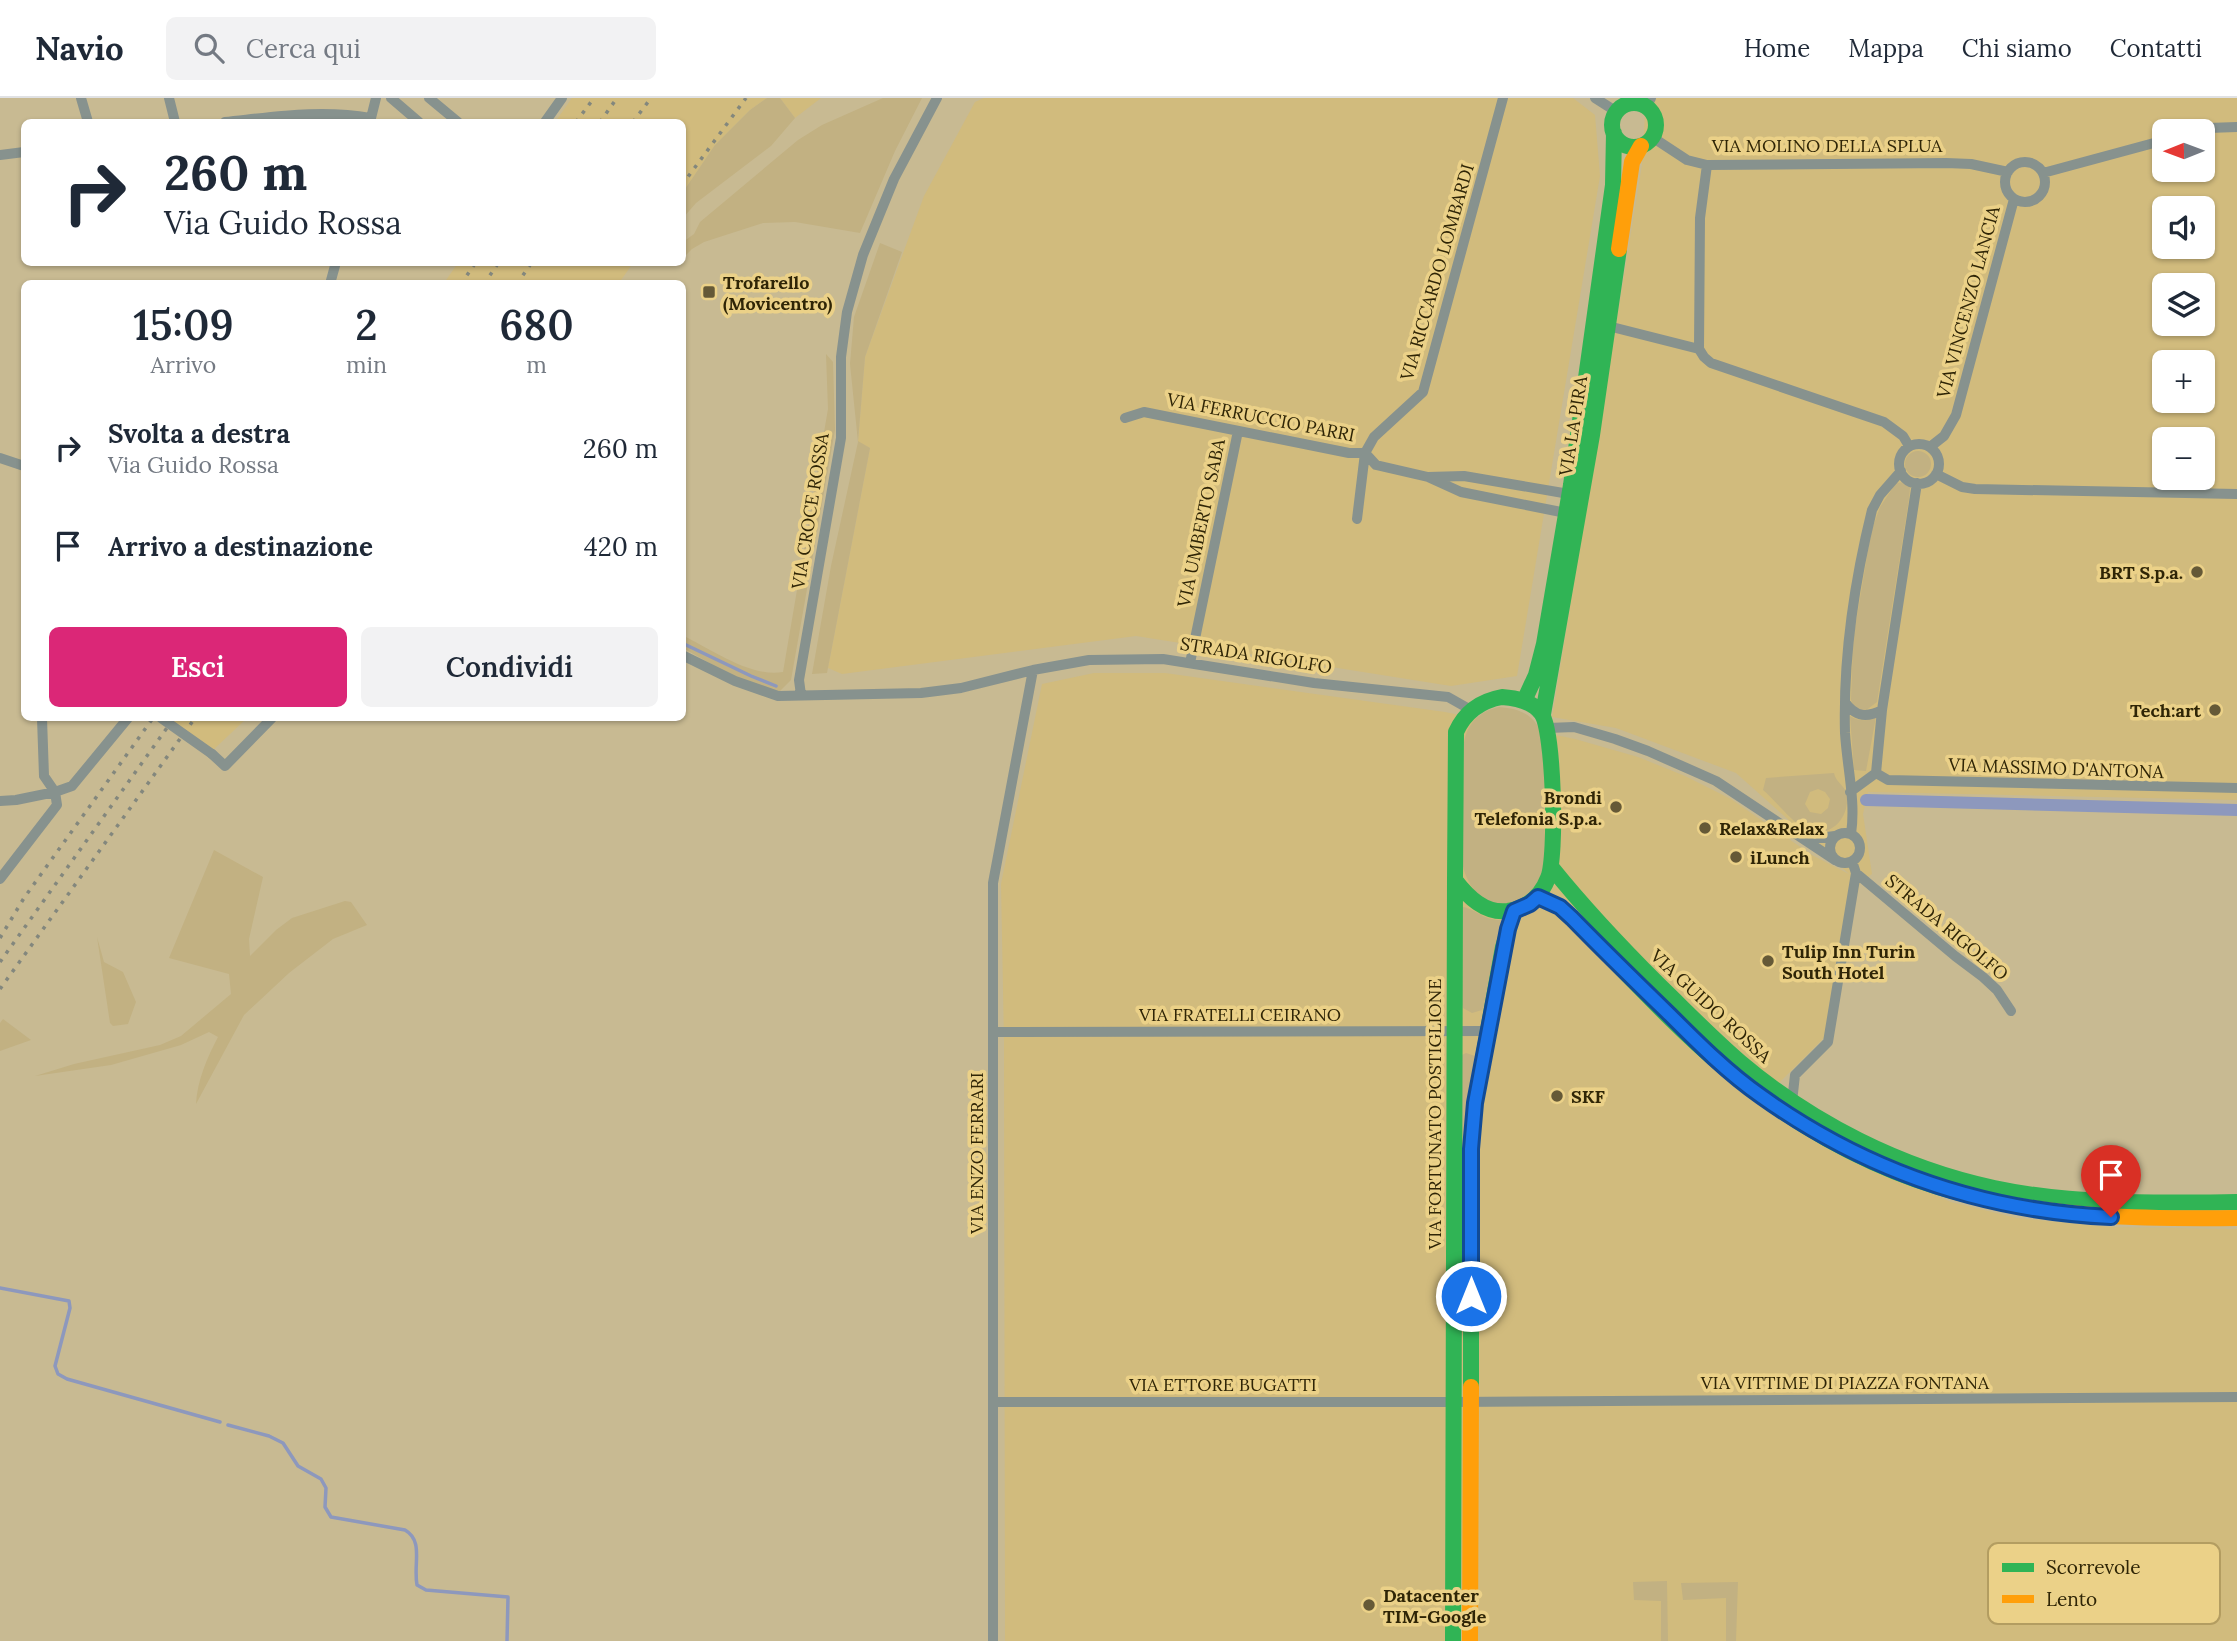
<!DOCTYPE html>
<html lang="it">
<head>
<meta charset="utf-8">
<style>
	body { margin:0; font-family:Lora,serif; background:#f2f2f3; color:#1f2937; height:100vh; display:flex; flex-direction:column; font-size:26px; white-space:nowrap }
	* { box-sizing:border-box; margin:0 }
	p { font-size:23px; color:#747a83 }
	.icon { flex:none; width:38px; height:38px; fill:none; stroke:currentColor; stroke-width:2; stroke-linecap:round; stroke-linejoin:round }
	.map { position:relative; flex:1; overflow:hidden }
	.sheet { position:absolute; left:21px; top:182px; width:665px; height:441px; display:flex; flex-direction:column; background:#fff; border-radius:10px; box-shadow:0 2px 5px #0004 }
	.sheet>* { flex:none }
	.banner { position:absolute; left:21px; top:21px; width:665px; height:147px; border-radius:10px; box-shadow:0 2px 5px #0004; background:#fff; color:#1f2937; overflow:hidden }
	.needle { width:46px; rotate:269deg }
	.controls { position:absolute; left:2152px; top:21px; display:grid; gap:14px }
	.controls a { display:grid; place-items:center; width:63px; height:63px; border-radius:10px; background:#fff; box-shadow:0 2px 5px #0004; font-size:35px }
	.pin { position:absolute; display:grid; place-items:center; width:60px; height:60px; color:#fff; margin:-72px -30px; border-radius:50% 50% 50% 0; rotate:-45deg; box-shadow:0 0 7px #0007 }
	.pin .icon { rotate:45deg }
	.me { position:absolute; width:77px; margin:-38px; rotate:0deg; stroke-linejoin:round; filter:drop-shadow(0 0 5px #0008) }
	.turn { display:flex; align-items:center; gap:24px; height:147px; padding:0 28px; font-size:32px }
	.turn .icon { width:91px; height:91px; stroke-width:2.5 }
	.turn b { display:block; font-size:49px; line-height:60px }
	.eta { display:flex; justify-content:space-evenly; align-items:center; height:119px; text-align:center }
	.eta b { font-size:42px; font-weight:600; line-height:49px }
	.action { display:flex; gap:14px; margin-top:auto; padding:14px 28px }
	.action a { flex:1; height:80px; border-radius:10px; background:#db2777; color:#fff; font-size:28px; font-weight:600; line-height:80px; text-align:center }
	.action a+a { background:#f2f2f3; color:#1f2937 }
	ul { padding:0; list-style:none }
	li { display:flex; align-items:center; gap:21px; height:98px; padding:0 28px }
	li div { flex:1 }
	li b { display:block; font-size:26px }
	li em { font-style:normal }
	header { display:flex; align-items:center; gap:42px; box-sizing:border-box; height:98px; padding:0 35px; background:#fff; border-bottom:2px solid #e0e1e3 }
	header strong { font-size:33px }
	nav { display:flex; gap:38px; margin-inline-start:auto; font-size:24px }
	.search { width:490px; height:63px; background:#f2f2f3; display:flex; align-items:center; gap:18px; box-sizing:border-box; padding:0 24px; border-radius:10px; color:#747a83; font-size:26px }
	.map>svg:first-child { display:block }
</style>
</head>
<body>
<header>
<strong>Navio</strong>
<div class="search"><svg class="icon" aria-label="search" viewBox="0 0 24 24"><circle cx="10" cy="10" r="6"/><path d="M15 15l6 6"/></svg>Cerca qui</div>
<nav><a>Home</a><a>Mappa</a><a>Chi siamo</a><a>Contatti</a></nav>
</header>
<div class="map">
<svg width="2237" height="1543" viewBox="0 0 2237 1543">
	<rect width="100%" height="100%" fill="#c8ba92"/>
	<path fill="#d1bb7d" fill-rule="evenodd" d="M572 0H767L750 12 715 47 683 94 682 24H555Z
		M780 0H821L795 20Z
		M984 0H1573L1595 17 1600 78 1517 578 1451 588 1136 538 842 576 828 570 870 350 858 344 865 259 924 98 975 4Z
		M1646 0H2237V702L1868 694 1863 716 1872 776 1860 785 1825 939 1758 1006 1787 1026 1880 1074 1951 1104 2017 1120 2110 1129 2237 1131V1543H1005L1004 943 1001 786 1042 586 1094 575H1165L1445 614 1575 641 1638 659 1685 678 1731 701 1812 757 1849 776 1736 675 1616 630 1552 619 1642 67ZM2165 33H2203V72H2165ZM2165 110H2203V149H2165ZM2165 187H2203V226H2165ZM2165 264H2203V303H2165ZM2165 341H2203V380H2165Z
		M458 165V164L633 165 619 185H444Z
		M165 620H247L211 654Z"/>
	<path fill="#c2b182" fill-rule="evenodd" d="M767 0H780L795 20 771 48 696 105 683 120V94L715 47 750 12Z
		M883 0H922L895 53 860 135 795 124 763 125 704 144 692 151 683 160V144L694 136 700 124 798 42 822 27Z
		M880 145 902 154 865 259 858 343 870 350 827 575 812 576 831 468 858 344 850 266 854 219Z
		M826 256 833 264 835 332 791 582 778 595 741 583 683 550 682 537C711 551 751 580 783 574L828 311Z
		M1905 366a13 13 0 1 1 26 0a13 13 0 1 1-26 0Z
		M1904 384 1910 390 1909 401 1877 604 1865 613 1854 610 1851 602 1853 542 1871 434 1880 409 1896 385Z
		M1499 609C1525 611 1539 620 1544 646L1545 773C1539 785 1533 796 1520 803 1490 819 1465 790 1462 762L1464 645C1467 625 1480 613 1499 609Z
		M1850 618C1857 623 1869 624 1876 619L1866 673 1854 672Z
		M1834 675C1836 685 1846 688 1847 698 1848 709 1844 721 1835 728 1806 750 1782 707 1763 692L1766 680ZM1818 691 1825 694 1830 701 1828 710 1821 716 1810 714 1805 706 1810 694Z
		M214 752 263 779 249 841 250 858 276 832 292 820 345 803 351 804 367 827 333 841 289 875 244 917 196 1006C197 983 207 960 218 939L209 934 181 947 111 967 35 978 74 966 160 947 181 938 231 896 229 876 169 860Z
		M1463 809C1478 812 1484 823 1502 822L1485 907 1482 912 1472 915 1463 910 1462 906Z
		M97 839 104 864 123 874 136 904 128 926 113 928 110 925Z
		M3 921 31 942 0 953V925Z
		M1466 955 1475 958 1465 1027 1462 1076V957Z
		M1667 1483 1668 1543H1661V1503L1634 1502 1633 1484Z
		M1738 1484 1736 1543H1726V1500L1683 1502 1681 1485Z"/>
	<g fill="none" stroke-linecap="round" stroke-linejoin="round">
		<path stroke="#8d98bd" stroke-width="3.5" d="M682 545 751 578 776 588
			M0 1190 69 1203 70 1210 55 1268 58 1276 67 1281 220 1324
			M228 1327 269 1338 283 1345 298 1368 321 1381 326 1390 325 1409 331 1419 405 1432C424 1443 413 1466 417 1487L426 1492 508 1499 507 1543"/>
		<path stroke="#8d98bd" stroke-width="12" d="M1866 702 2237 712"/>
		<path stroke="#87928e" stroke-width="10" d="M81 0 88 24
			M169 0 175 24
			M391 0 419 24
			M429 0 458 24
			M1595 0 1617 14
			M1646 9 1651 0
			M225 24C273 19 322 11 370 20
			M370 24 376 0
			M545 24 562 0
			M2197 33 2208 30 2237 29
			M1652 39 1687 62 1707 67 1946 65 1971 66 2008 74
			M0 57 24 54
			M2005 84a20 20 0 1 1 40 0a20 20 0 1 1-40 0Z
			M1707 67 1700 120 1699 251 1704 259 1711 265 1884 324 1903 338 1909 348
			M2043 75 2165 42
			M330 186 336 164
			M1608 228 1699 251
			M1125 320 1144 314 1349 355H1365L1376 367 1428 379
			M1899 366a20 20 0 1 1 40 0a20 20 0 1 1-40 0Z
			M1930 349 1944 338 1956 317 2014 101
			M0 360 24 368
			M1936 376 1962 389 1975 391 2237 396
			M1566 415 1461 394 1428 379 1464 378 1569 396
			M1357 421 1365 355 1374 339 1423 294 1503 0
			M682 557 735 583 778 598 921 595 961 590 1033 572 1089 562 1163 561 1314 585 1448 599 1471 612
			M1190 565 1238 333
			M801 597 799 582 841 340V259L847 214 863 157 894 81 937 0
			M1845 604C1855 619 1867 620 1882 612
			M1548 630 1574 629 1615 641 1648 653 1716 683 1835 762
			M212 656 225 668 272 620
			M1876 675 1888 682 2237 690
			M1850 694 1876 675 1882 612 1917 385
			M0 703 16 702 55 694 44 678 42 620
			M1830 750a15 15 0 1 1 30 0a15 15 0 1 1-30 0Z
			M1851 736C1856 703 1847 669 1845 635 1843 560 1854 485 1872 412L1880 397 1901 373
			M1803 737 1819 740 1835 738
			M1856 775 1955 858 1983 879 1997 892 2011 913
			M0 781 57 707 55 694 72 688 128 620
			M993 934 1488 933
			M1792 1004 1795 977 1828 944 1856 775 1852 763
			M993 1304H1453L2237 1299
			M993 1543V785L1033 572"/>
		<path stroke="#30b455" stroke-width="16" d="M1612 27a22 22 0 1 1 44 0a22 22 0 1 1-44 0Z
			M1502 599C1516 600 1532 603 1541 615 1554 631 1557 759 1548 780 1541 798 1527 810 1508 813 1485 816 1468 799 1455 782L1456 634C1465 614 1480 603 1502 599Z
			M1524 603 1536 577 1544 546 1571 387 1613 87 1614 35
			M1543 616 1592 337 1619 151
			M1552 770C1585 811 1622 850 1659 887 1686 913 1712 940 1740 964 1812 1025 1901 1070 1994 1090 2074 1107 2156 1105 2237 1104
			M1538 799 1560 809C1614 860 1663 918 1720 966 1790 1025 1873 1073 1963 1096
			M1471 1289V1051L1475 1005 1503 849 1514 813
			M1453 1543 1455 782"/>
		<path stroke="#ff9f0a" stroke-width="16" d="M1619 151 1632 64 1641 48
			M1963 1096C2053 1120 2144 1121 2237 1120
			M1470 1543 1471 1289"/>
		<path stroke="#83877d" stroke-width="3.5" stroke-dasharray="3.5 7" stroke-linecap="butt" d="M576 24 594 0
			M600 24 617 0
			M633 24 651 0
			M682 87 746 0
			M461 186 476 164
			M484 186 499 164
			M517 186 532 164
			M0 840 24 800 153 620
			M0 864 174 620
			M0 891 195 620"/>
		<path stroke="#87928e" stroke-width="10" d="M161 620 212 656"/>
	</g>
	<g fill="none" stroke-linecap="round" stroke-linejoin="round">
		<defs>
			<path id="route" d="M1471 1198V1051L1475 1005 1508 831 1514 813 1530 806 1538 799 1560 809 1572 820C1604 853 1637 885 1670 917 1699 946 1728 975 1761 998 1866 1073 1983 1113 2111 1119"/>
		</defs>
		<use href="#route" stroke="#114b97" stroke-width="18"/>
		<use href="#route" stroke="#1a73e8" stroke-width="12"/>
	</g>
	<g fill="#655937" stroke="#ebd188" stroke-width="2.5">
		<rect x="702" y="187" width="14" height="14" rx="3.5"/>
		<circle cx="2197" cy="474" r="7"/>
		<circle cx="2215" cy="612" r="7"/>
		<circle cx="1616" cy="709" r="7"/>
		<circle cx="1705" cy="730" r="7"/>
		<circle cx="1736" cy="759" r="7"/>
		<circle cx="1768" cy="863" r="7"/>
		<circle cx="1557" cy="998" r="7"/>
		<circle cx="1369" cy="1507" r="7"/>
	</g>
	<g text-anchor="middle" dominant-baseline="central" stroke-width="7" stroke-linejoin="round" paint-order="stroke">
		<g font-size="18" fill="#2f2506" stroke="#ebd188">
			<text x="1827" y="47">VIA MOLINO DELLA SPLUA</text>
			<text transform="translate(1437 174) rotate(-74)">VIA RICCARDO LOMBARDI</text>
			<text transform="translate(1968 204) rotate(-75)">VIA VINCENZO LANCIA</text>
			<text transform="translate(1261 319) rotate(11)">VIA FERRUCCIO PARRI</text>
			<text transform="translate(1573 328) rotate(-81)">VIA LA PIRA</text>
			<text transform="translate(810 413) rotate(-81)">VIA CROCE ROSSA</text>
			<text transform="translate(1201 425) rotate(-78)">VIA UMBERTO SABA</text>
			<text transform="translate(1256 557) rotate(9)">STRADA RIGOLFO</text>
			<text transform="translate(2056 670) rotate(2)">VIA MASSIMO D'ANTONA</text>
			<text transform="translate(1947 829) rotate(40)">STRADA RIGOLFO</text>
			<text transform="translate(1711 908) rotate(43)">VIA GUIDO ROSSA</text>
			<text x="1240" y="916">VIA FRATELLI CEIRANO</text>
			<text transform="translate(1434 1016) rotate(-90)">VIA FORTUNATO POSTIGLIONE</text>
			<text transform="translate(976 1055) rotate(-90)">VIA ENZO FERRARI</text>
			<text x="1845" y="1284">VIA VITTIME DI PIAZZA FONTANA</text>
			<text x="1223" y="1286">VIA ETTORE BUGATTI</text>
		</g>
		<g font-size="18" font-weight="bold" fill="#2f2506" stroke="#ebd188" text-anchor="start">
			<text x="723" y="184">Trofarello<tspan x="723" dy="21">(Movicentro)</tspan></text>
			<text x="2183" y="474" text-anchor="end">BRT S.p.a.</text>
			<text x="2201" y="612" text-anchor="end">Tech:art</text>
			<text x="1602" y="699" text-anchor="end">Brondi<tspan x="1602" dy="21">Telefonia S.p.a.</tspan></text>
			<text x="1719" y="730">Relax&amp;Relax</text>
			<text x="1750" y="759">iLunch</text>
			<text x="1782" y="853">Tulip Inn Turin<tspan x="1782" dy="21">South Hotel</tspan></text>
			<text x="1571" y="998">SKF</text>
			<text x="1383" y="1497">Datacenter<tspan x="1383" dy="21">TIM-Google</tspan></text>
		</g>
	</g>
	<rect x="1988" y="1445" width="232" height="81" rx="10" fill="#ebd188" stroke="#b39d61" stroke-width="2"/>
	<rect x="2002" y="1465" width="32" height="9" fill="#30b455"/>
	<rect x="2002" y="1497" width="32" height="8" fill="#ff9f0a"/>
	<g font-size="19" fill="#2f2506">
		<text x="2046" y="1476">Scorrevole</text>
		<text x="2046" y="1508">Lento</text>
	</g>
</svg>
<div class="controls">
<a><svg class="needle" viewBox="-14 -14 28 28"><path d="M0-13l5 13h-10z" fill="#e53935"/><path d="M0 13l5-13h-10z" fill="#747a83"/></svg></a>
<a><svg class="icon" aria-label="sound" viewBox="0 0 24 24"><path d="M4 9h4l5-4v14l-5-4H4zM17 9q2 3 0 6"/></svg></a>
<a><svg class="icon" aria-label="layers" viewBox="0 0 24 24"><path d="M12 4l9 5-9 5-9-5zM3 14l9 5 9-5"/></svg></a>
<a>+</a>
<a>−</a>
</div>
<div class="pin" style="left:2111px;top:1119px;background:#d93025"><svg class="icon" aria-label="arrive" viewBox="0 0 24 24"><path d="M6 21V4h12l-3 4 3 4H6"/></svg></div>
<svg class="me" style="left:1471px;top:1198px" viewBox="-20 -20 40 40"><circle r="17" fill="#1a73e8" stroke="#fff" stroke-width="3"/><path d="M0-11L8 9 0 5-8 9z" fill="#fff"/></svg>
<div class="banner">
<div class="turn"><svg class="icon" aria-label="right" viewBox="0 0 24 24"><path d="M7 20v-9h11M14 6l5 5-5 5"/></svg><div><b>260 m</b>Via Guido Rossa</div></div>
</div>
<section class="sheet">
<div class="eta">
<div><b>15:09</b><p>Arrivo</p></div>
<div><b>2</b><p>min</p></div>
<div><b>680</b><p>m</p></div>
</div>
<ul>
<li><svg class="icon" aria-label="right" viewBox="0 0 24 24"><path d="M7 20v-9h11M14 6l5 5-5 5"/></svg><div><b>Svolta a destra</b><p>Via Guido Rossa</p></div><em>260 m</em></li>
<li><svg class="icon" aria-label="arrive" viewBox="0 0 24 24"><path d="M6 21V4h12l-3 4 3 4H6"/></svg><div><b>Arrivo a destinazione</b></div><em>420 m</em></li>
</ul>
<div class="action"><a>Esci</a><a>Condividi</a></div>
</section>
</div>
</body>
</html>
